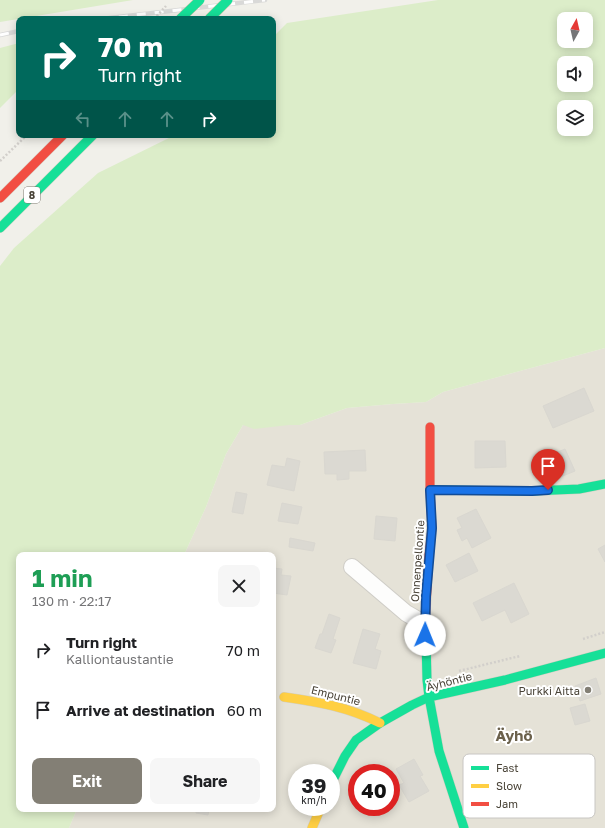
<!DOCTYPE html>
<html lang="en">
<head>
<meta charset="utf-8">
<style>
	body { margin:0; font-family:"Golos Text",sans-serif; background:#f6f6f6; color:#202124; height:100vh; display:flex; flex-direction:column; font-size:15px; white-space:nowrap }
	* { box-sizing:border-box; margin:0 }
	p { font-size:13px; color:#757577 }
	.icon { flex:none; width:22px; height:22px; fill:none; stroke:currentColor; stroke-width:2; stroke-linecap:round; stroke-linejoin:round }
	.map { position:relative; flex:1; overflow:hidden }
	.side { position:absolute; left:16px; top:552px; width:260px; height:260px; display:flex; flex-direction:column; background:#fff; border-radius:8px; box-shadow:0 2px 10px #0003 }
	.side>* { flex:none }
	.guide { position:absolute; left:16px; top:16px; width:260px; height:122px; border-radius:8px; box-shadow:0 2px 10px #0003; background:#00695c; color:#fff; overflow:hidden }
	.needle { width:26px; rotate:8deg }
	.controls { position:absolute; left:557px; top:12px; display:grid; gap:8px }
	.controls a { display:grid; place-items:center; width:36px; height:36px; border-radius:8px; background:#fff; box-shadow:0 2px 10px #0003; font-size:20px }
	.speed { position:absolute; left:288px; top:764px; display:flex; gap:8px; font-size:20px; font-weight:700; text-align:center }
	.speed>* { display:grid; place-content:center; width:52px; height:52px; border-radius:50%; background:#fff; box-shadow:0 2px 10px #0003; line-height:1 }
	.speed small { font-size:10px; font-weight:400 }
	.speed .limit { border:6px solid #d22; background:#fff; color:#111 }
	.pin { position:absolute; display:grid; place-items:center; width:34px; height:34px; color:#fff; margin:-41px -17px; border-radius:50% 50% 50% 0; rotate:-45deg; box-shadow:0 0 4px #0007 }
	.pin .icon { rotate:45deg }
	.me { position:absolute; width:44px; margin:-22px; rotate:1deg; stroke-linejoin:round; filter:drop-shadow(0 0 3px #0008) }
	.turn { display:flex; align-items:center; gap:14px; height:84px; padding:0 16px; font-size:18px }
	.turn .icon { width:52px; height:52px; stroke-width:2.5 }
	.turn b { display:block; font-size:28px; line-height:34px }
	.lanes { display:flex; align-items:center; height:38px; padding:0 16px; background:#0003; justify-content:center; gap:20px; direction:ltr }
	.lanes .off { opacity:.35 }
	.round { display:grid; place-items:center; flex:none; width:42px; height:42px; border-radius:8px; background:#f6f6f6 }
	.headline { display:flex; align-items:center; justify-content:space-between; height:68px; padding:0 16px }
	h1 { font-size:24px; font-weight:700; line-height:30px; color:#1e9e55 }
	.button { display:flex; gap:8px; margin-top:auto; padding:8px 16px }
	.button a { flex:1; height:46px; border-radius:8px; background:#837f75; color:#fff; font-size:16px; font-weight:700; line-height:46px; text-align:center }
	.button a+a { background:#f6f6f6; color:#202124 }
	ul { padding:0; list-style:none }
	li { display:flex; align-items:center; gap:12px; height:60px; padding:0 16px }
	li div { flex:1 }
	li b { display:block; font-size:15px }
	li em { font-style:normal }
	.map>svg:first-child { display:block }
</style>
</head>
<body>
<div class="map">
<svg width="605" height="828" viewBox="0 0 605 828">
	<rect width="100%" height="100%" fill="#f1f0ea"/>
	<path fill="#e5e2d7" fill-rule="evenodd" d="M605 348V828H69L77 809H273V555H184L206 507 226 454 243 425H300L347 408 393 404 426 402 443 392ZM297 773H331V807H297ZM357 773H391V807H357Z"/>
	<path fill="#dcedc9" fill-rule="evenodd" d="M0 0H133L0 22Z
		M438 0H605V348L443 392 426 402 393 404 347 408 300 425H289L254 429 243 425 226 454 206 507 184 555H19V809H77L69 828H0V266L14 248 98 173 175 135H273V37L287 23ZM564 19H586V41H564ZM564 63H586V85H564ZM564 107H586V129H564Z
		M19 43V89L0 108V48Z"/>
	<path fill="#dbd9d2" stroke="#d9d7d0" d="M584 388 594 411 553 428 543 406Z
		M475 441H505L506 467 475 468Z
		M565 449 575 471 558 478 548 456Z
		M365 450 366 471H349V479L337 480V474H325L324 452Z
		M287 458 300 461 294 491 267 485 272 465 285 467Z
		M236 492 247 494 243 514 232 512Z
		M282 503 302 507 298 524 278 521Z
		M476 509 491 538 472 548 467 538 462 541 457 530 462 528 457 518Z
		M376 516 397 518 395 541 374 539Z
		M290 538 315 543 313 551 289 547Z
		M605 545V562L598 549Z
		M469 553 478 571 455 582 446 565Z
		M273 568 282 569 281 575 291 576 287 595 273 593Z
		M514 583 529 614 511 623 505 610 482 621 473 603Z
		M329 614 340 618 333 639 336 640 331 653 315 648 320 634H322Z
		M363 629 380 634 375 649 381 651 376 669 353 663Z
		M596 678 601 694 580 701 575 686Z
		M585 704 590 721 575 725 570 708Z
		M414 759 423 775 420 776 429 791 409 802 399 785 404 783 396 769Z
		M196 809H213V811L209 810 208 815 196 813Z"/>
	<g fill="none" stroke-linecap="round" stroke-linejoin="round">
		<defs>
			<path id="street" d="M352 567 406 613 425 624"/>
			<path id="fast" d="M0 228 93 135
				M430 490 532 491 579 489 605 484
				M426 640 427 680 429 697 439 751 464 828
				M331 784 345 756 356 740 380 723 412 705 429 697 505 680 605 653"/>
			<path id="slow" d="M284 697C319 702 348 707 380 723
				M312 828 321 807"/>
			<path id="jam" d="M0 198 63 135
				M426 640 425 624 429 555 432 528 430 490V427"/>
		</defs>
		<use href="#street" stroke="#cfcdc7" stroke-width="18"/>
		<use href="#fast" stroke="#d1cec1" stroke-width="10"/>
		<use href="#slow" stroke="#d1cec1" stroke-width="10"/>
		<use href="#jam" stroke="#d1cec1" stroke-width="10"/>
		<path stroke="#d2cfcb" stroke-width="2.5" stroke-dasharray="2 2" stroke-linecap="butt" d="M0 161 27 135
			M583 639 605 632
			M459 671 520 656"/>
		<use href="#street" stroke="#fdfdfc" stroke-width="16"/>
		<use href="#fast" stroke="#16e098" stroke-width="9"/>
		<use href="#slow" stroke="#ffcf43" stroke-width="9"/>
		<use href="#jam" stroke="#f24e42" stroke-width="9"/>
		<defs>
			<path id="rail" d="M101 19 265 0
				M0 35 19 31"/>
		</defs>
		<use href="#rail" stroke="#d9d9d8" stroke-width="4.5"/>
		<use href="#rail" stroke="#fff" stroke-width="3" stroke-dasharray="9" stroke-linecap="butt"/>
		<defs>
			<path id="fast-bridge" d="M180 19 200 0
				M209 19 228 0"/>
		</defs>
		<use href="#fast-bridge" stroke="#cac0a4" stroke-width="10" stroke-linecap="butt"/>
		<path stroke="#d2cfcb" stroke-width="2.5" stroke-dasharray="2 2" stroke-linecap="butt" d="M154 19 166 6"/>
		<use href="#fast-bridge" stroke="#16e098" stroke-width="9"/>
	</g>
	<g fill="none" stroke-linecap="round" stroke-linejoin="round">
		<defs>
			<path id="route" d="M425 635 426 596 432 528 430 490 532 491 548 490"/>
		</defs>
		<use href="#route" stroke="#114b97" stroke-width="10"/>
		<use href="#route" stroke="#1a73e8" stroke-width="7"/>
	</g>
	<circle fill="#837f75" stroke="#fff" stroke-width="1.5" cx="588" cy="690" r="4"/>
	<g text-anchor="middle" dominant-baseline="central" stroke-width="4" stroke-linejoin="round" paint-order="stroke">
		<rect fill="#fff" stroke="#7f7b72" stroke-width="1" x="24" y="187" width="16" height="16" rx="3"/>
		<g font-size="10" font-weight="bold" fill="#484236">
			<text x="32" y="195">8</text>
		</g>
		<g font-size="11" fill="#484236" stroke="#fff">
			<text transform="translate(417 561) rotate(-86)">Onnenpellontie</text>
			<text transform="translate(449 681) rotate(-14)">Äyhöntie</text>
			<text transform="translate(336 695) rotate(14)">Empuntie</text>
		</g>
		<g font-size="11" fill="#484236" stroke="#fff" text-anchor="end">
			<text x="580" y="690">Purkki Aitta</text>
		</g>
		<g font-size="15" font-weight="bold" fill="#6b614c" stroke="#fff">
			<text x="514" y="735">Äyhö</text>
		</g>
	</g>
	<rect x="463" y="754" width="132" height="64" rx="6" fill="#fff" stroke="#c8c6c3" stroke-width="1"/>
	<rect x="471" y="766" width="18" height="4" fill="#16e098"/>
	<rect x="471" y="784" width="18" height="4" fill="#ffcf43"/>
	<rect x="471" y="802" width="18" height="4" fill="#f24e42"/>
	<g font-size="11" fill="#484236">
		<text x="496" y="772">Fast</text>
		<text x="496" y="790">Slow</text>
		<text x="496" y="808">Jam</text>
	</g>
</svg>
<div class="controls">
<a><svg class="needle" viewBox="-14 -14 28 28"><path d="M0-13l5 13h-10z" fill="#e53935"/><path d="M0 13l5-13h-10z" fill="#757577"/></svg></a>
<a><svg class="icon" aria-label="sound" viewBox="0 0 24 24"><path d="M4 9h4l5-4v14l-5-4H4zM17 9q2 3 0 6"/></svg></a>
<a><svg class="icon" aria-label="layers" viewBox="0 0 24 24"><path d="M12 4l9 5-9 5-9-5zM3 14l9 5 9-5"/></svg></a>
</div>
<div class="speed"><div>39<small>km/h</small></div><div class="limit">40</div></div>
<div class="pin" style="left:548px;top:490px;background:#d93025"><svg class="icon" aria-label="arrive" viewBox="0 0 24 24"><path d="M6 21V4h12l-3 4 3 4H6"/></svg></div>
<svg class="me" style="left:425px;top:635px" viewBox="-20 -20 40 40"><circle r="19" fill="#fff"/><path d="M0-13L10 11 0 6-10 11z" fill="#1a73e8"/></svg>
<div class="guide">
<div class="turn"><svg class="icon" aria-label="right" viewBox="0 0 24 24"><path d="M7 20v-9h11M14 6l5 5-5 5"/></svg><div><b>70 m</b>Turn right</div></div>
<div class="lanes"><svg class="icon off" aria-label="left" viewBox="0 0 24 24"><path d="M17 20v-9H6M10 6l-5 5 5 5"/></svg><svg class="icon off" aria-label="ahead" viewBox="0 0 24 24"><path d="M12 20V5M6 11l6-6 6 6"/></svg><svg class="icon off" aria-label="ahead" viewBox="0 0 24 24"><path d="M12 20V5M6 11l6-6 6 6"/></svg><svg class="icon" aria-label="right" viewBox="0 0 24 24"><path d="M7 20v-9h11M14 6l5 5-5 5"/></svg></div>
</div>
<section class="side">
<div class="headline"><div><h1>1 min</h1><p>130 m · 22:17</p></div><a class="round"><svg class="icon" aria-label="close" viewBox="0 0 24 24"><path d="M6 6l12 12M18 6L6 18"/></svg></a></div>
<ul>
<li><svg class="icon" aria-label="right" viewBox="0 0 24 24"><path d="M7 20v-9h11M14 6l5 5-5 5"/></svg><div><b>Turn right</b><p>Kalliontaustantie</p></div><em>70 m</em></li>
<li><svg class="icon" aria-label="arrive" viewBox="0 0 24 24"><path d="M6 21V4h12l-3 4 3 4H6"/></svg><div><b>Arrive at destination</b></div><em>60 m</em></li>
</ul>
<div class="button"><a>Exit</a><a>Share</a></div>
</section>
</div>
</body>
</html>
